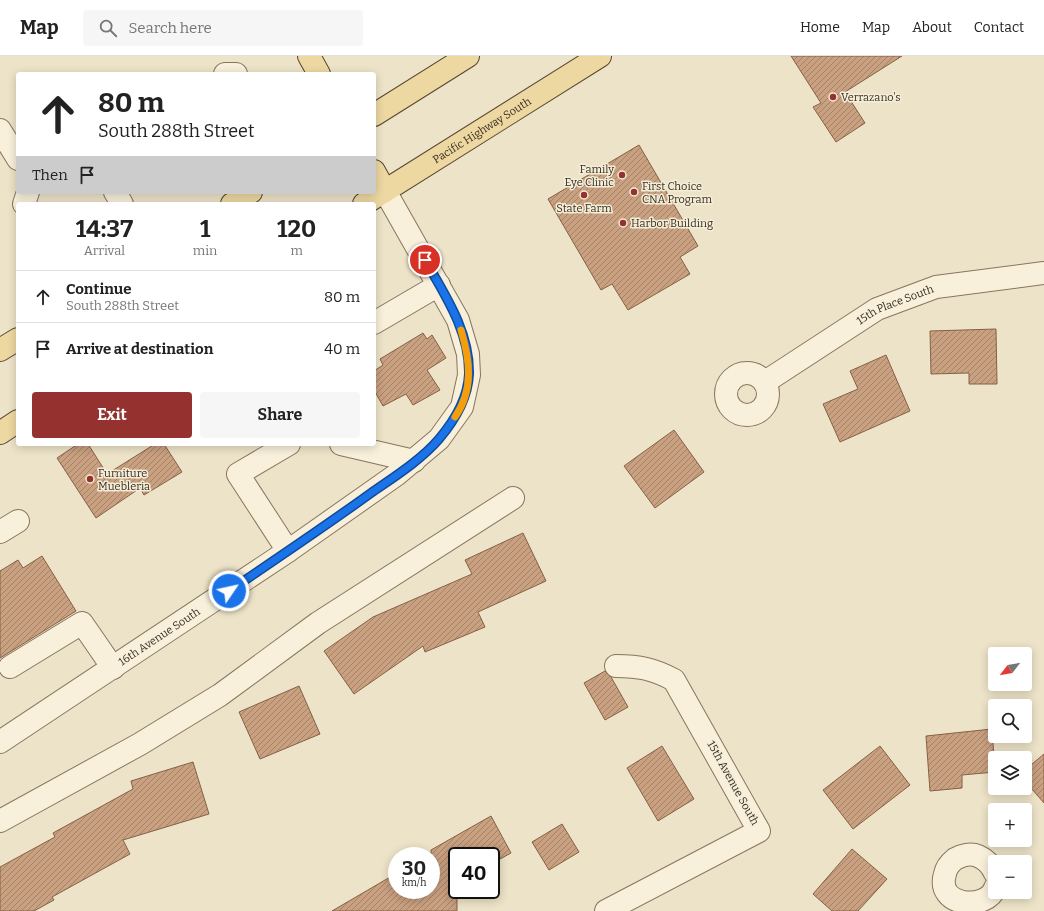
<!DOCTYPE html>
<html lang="en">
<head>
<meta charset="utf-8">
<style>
	body { margin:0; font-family:Bitter,serif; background:#f6f6f6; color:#222; height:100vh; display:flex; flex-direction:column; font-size:15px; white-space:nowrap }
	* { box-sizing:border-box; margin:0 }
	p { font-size:13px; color:#767676 }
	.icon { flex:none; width:22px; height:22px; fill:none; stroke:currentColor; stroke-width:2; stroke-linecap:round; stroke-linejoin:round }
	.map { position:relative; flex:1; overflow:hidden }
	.drawer { position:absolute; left:16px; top:146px; width:360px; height:244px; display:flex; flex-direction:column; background:#fff; border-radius:4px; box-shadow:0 2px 10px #0003 }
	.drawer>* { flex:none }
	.hud { position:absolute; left:16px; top:16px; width:360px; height:122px; border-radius:4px; box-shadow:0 2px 10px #0003; background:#fff; color:#222; overflow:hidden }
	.needle { width:26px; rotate:239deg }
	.buttons { position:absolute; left:988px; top:591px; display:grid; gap:8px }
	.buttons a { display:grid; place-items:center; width:44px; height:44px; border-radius:4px; background:#fff; box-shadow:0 2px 10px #0003; font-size:20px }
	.speed { position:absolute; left:388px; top:791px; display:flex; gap:8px; font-size:20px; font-weight:700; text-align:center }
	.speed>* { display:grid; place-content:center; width:52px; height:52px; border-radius:50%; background:#fff; box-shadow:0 2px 10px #0003; line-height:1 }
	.speed small { font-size:10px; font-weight:400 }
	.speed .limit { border:2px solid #111; border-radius:6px; background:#fff; color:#111 }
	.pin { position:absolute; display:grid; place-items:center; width:34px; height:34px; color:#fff; margin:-17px; border:2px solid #fff; border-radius:50%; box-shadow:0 1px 4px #0007 }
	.me { position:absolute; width:44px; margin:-22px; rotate:56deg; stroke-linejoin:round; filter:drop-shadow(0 0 3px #0008) }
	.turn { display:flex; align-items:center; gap:14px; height:84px; padding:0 16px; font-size:18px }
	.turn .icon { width:52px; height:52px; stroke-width:2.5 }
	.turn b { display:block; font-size:28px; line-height:34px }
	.then { display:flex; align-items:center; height:38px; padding:0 16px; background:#0003; gap:8px; font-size:15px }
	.eta { display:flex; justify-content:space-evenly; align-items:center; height:68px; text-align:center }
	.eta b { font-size:24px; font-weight:700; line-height:28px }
	.button { display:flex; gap:8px; margin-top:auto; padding:8px 16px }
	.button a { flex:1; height:46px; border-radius:4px; background:#953230; color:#fff; font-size:16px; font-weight:700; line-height:46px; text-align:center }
	.button a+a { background:#f6f6f6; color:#222 }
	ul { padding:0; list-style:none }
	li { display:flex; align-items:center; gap:12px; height:52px; padding:0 16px; border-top:1px solid #e0e0e0 }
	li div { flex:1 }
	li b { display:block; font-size:15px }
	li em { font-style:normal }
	header { display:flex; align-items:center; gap:24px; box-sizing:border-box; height:56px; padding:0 20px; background:#fff; border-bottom:1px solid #e0e0e0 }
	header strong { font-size:19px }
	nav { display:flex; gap:22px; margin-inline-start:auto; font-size:14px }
	.search { width:280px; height:36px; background:#f6f6f6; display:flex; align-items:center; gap:10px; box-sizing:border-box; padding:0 14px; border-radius:4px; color:#767676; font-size:15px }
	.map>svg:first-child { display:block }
</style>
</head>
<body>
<header>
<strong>Map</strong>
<div class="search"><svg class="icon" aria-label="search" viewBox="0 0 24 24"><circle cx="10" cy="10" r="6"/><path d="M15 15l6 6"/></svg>Search here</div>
<nav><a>Home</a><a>Map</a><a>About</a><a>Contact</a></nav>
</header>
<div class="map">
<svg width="1044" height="855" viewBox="0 0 1044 855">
	<defs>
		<pattern id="building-hatch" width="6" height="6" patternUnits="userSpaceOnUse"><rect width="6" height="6" fill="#c9a080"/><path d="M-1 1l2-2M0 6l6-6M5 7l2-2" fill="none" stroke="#a48368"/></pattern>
	</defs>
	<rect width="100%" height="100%" fill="#ede3c8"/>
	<path fill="url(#building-hatch)" stroke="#866045" d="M791 0H902L845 36 865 67 836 86 813 51 821 47Z
		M639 89 698 190 680 201 690 218 628 254 612 228 601 234 548 143Z
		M996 273 997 328H969V317L931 318 930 275Z
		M423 277 427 283 432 279 446 302 427 314 440 334 413 349 406 338 383 350 374 334V315L383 309 380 303Z
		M886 299 910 355 840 386 823 348 858 333 850 315Z
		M674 374 704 416 655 452 624 410Z
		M78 388H88L107 418 155 388H164L182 416 144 439 140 432 96 462 57 402Z
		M523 477 546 525 478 556 485 571 425 596 423 590 354 638 324 595 373 561 472 518 465 504Z
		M42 500 76 555 0 602V515L18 504 23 512Z
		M605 615 611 621 628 651 605 664 584 627Z
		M299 630 320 678 260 703 239 656Z
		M992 673 995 716 962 719V732L930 735 926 680Z
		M662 690 694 743 658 765 627 712Z
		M880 690 910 729 853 773 823 734Z
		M1044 698V747L1025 725V714Z
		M193 706 209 758 123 784 130 798 52 841 54 844 34 855H0V811L55 781 53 777 133 733 131 725Z
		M491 760 511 797 491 808V800H457V855H332L397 817V834H431V800H427L431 798V794Z
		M562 768 579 796 549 814 532 786Z
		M852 793 887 823 858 855H832L813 838Z"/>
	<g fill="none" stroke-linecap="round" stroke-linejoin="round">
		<defs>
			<g id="minor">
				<path d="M225 18H236"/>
				<path d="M0 74 18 103"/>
				<path d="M115 136 122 148"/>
				<path d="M24 148 28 136"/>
				<path d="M374 267 439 229"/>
				<circle cx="747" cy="338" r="21"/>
				<path id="s1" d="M765 326 877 253 936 231 1044 217"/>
				<path d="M341 388 414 405"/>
				<path d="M0 476 18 465"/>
				<path d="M288 495 238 418 289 388"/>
				<path d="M10 611 82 567 113 612"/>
				<path id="s2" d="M0 686 288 495 396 419 439 383 462 351 469 319 468 298 458 264 385 135"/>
				<path d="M0 765 140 688 220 639 318 567 513 442"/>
				<path d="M995 817C991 809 987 804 978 800 971 797 962 799 955 803 950 807 946 812 945 818 935 851 987 855 995 832"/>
				<path d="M606 855 759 775 674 624C654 613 639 610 616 610"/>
			</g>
			<g id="major">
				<path d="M309 0 319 18"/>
				<path d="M374 59 468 0"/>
				<path d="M374 115 385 135"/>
				<path d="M232 148 251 136"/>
				<path id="s3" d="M364 148 600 0"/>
				<path d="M0 294 18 283"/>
				<path d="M0 377 18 365"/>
			</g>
		</defs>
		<use href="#minor" stroke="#88755e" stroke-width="24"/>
		<use href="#major" stroke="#564431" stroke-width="24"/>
		<use href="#minor" stroke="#f8f0db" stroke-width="22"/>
		<use href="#major" stroke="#edd8a2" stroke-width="22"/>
	</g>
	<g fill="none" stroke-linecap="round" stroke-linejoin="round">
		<defs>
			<path id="route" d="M229 535C276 503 324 471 371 437 394 421 421 404 439 383 455 364 468 342 469 318 470 276 445 239 425 204"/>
		</defs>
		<use href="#route" stroke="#114b97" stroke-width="10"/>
		<use href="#route" stroke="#1a73e8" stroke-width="7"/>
		<path stroke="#f59e0b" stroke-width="7" d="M455 361C474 334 470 304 461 274"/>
	</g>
	<g fill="#953230" stroke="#f4edd7" stroke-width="1.5">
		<circle cx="833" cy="41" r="4"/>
		<circle cx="622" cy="119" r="4"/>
		<circle cx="634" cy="136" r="4"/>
		<circle cx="584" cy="139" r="4"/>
		<circle cx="623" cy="167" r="4"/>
		<circle cx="90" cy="423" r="4"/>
	</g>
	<g text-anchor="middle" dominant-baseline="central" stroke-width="3" stroke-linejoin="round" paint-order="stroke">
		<g font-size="11" fill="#392d21" stroke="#f4edd7" text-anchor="start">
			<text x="841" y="41">Verrazano's</text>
			<text x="614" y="113" text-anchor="end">Family<tspan x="614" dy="13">Eye Clinic</tspan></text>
			<text x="642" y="130">First Choice<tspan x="642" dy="13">CNA Program</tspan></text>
			<text x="584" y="152" text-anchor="middle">State Farm</text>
			<text x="631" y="167">Harbor Building</text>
			<text x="98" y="417">Furniture<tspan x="98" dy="13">Muebleria</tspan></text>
		</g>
		<g font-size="11" fill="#392d21" stroke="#f4edd7">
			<text stroke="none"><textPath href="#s3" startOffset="139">Pacific Highway South</textPath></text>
			<text stroke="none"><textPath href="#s1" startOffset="152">15th Place South</textPath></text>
			<text stroke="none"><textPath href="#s2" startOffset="191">16th Avenue South</textPath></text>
			<text transform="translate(733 727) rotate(61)">15th Avenue South</text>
		</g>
	</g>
</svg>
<div class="buttons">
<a><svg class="needle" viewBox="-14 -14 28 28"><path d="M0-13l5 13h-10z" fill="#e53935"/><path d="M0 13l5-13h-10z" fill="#767676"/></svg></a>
<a><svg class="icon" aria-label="search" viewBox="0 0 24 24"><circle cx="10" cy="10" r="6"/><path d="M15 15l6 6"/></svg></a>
<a><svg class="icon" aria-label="layers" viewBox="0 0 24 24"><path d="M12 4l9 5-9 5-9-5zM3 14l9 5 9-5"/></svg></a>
<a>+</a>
<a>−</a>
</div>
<div class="speed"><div>30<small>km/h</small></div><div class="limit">40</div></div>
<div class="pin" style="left:425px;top:204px;background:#d93025"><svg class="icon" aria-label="arrive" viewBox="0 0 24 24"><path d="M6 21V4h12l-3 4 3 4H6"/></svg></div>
<svg class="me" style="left:229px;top:535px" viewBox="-20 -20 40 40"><circle r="17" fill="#1a73e8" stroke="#fff" stroke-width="3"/><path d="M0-11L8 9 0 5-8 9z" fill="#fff"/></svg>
<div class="hud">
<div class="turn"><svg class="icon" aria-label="ahead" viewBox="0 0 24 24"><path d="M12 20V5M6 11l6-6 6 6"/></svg><div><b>80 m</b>South 288th Street</div></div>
<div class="then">Then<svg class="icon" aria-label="arrive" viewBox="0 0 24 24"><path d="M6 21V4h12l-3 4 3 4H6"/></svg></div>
</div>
<section class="drawer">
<div class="eta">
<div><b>14:37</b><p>Arrival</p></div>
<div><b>1</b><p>min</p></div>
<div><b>120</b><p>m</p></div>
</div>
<ul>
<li><svg class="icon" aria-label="ahead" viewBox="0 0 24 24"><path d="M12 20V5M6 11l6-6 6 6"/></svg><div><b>Continue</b><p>South 288th Street</p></div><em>80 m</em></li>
<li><svg class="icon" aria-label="arrive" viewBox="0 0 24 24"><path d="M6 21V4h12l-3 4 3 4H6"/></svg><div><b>Arrive at destination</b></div><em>40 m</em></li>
</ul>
<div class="button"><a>Exit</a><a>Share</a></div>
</section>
</div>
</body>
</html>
